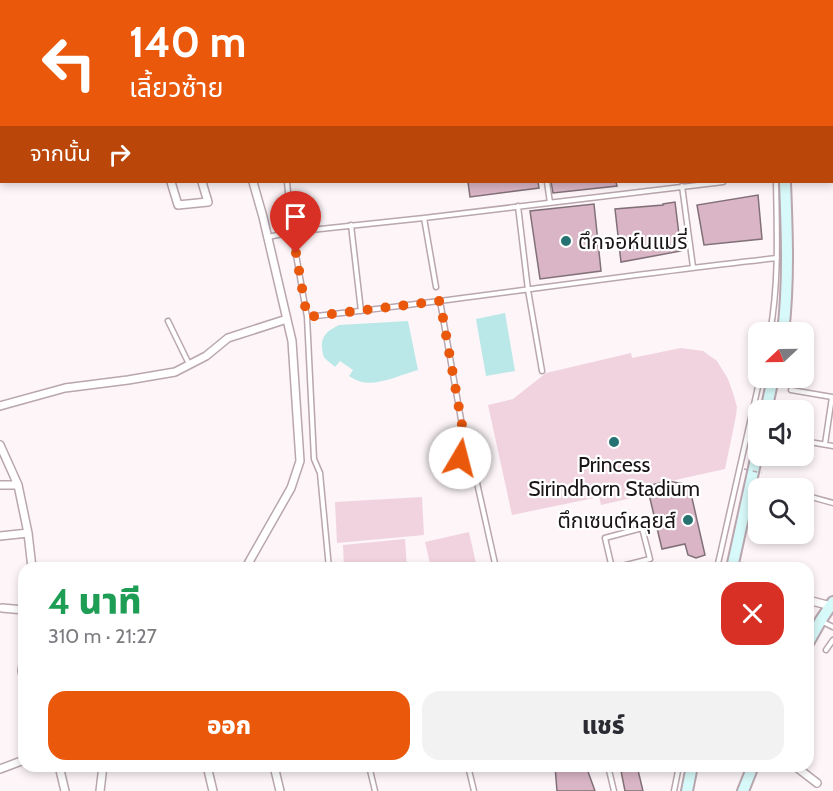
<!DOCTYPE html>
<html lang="th">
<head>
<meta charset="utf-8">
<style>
	body { margin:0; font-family:Cabin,"Noto Sans Thai",sans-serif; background:#f2f2f3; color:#2b2b33; height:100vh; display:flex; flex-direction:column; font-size:22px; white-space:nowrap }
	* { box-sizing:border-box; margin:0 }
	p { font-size:20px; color:#7c7c81 }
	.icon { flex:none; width:33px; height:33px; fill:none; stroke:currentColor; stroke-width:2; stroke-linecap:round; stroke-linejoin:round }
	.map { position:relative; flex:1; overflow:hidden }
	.panel { position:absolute; left:18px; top:562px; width:796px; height:210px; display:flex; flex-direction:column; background:#fff; border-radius:18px; box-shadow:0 3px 9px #0003 }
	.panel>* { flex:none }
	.top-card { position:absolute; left:0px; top:0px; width:834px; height:183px; box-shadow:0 3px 9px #0003; background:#ea580c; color:#fff; overflow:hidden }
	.needle { width:39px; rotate:248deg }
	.controls { position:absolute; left:748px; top:322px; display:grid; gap:12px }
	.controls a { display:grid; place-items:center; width:66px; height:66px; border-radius:12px; background:#fff; box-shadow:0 3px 9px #0003; font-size:30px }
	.pin { position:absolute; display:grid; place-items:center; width:51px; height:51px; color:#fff; margin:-62px -26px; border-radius:50% 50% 50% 0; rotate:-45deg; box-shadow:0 0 6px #0007 }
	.pin .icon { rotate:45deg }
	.me { position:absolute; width:66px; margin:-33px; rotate:8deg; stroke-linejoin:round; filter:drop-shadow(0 0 4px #0008) }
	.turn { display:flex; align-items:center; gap:21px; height:126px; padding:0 30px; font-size:27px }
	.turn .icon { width:78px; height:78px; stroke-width:2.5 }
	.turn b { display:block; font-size:42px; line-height:51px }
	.then { display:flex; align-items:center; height:57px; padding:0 30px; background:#0003; gap:12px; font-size:22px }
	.round { display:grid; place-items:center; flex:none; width:63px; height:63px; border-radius:18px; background:#f2f2f3 }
	.head { display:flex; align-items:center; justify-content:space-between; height:102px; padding:0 30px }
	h1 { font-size:36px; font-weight:800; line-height:45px; color:#1e9e55 }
	.cta { display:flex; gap:12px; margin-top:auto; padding:12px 30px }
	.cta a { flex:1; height:69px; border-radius:18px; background:#ea580c; color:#fff; font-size:24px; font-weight:800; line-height:69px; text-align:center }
	.cta a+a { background:#f2f2f3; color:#2b2b33 }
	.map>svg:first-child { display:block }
</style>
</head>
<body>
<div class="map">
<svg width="833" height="791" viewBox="0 0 833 791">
	<rect width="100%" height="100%" fill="#fdf5f8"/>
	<path fill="#f1d3df" d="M681 348 703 351 717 361 728 379 733 393 737 407 736 416 725 469 648 486 649 494 601 505 599 497 512 515 488 405 513 399 546 373 631 353 632 358Z
		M422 497 424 535 337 543 335 502Z
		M469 532 477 568H431L425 542Z
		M405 539 407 568H344L343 545Z"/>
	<path fill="#bae7e7" d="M505 313 515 371 486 376 476 319Z
		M408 321 418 370C403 374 377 386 362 382 357 381 353 378 349 376L353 370 340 361 335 367C332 364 326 360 324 357 323 355 322 349 322 347 321 335 329 330 339 325Z"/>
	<path fill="#d9b5c5" stroke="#817077" stroke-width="1.5" d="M468 182H538L539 188 470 197Z
		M551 182H616L617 186 553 193Z
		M758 195 762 239 704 245 697 205Z
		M675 202 681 251 621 262 615 209 663 205V204Z
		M594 204 601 271 540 279 530 211Z
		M668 481 689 485 705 555 696 558 688 555 685 544 662 549 647 486Z
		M555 766H586L595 791H557Z
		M620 766H637L643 791H625Z"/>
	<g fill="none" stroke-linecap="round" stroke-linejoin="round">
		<defs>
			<path id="service" d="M274 0V2
				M541 0V2
				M627 0V2
				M765 0 766 2
				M287 182 292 232 307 317 314 459 320 473 329 568
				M547 182 550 203
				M682 186 693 267
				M518 206 528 290 542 371
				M424 218 436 287
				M351 225 361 311
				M268 237 292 232 424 218 723 182
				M440 301 465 442
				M307 317C464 300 620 275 777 258
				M168 321 189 364
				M770 333C779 283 777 232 776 182
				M791 390 832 397
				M459 453a12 12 0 1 1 24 0a12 12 0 1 1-24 0Z
				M804 441 833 446
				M825 444 832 397
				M473 465 496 568
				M764 485 780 489
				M804 495 833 503
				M612 568 605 538 642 528 650 559 618 567 619 568
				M706 568 717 566
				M717 568 760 378
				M821 621 833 627
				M826 650 833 640
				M369 766 375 791
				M468 766 474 791
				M608 766 614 791
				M674 791 679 766"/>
			<path id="minor" d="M181 0 182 2
				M832 125H833
				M171 182 178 205 208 202 202 182
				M0 406 65 388 128 380 175 372 206 356 228 338 287 319
				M0 445 18 485 28 533 32 568
				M0 485H18
				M0 536 28 533
				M246 568 249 562 291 488 300 461 292 341 263 217 253 182
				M808 600 831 606
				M2 608 24 610
				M24 658 22 671 24 680
				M59 766 65 791
				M207 766 213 791
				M274 766 280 791
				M795 766 817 783
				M0 769 24 760
				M100 791 103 766"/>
			<path id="secondary" d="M775 0 776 2
				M783 333C789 282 787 232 785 182
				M766 411 773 378
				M732 568 759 445
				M808 643 821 620 833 602
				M687 791 692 766
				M743 791 753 766"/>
		</defs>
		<use href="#service" stroke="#b9a6ae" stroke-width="7"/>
		<use href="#minor" stroke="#b9a6ae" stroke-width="10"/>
		<use href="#secondary" stroke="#b9a6ae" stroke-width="14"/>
		<use href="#service" stroke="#fff" stroke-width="4"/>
		<use href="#minor" stroke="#fff" stroke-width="7"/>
		<use href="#secondary" stroke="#d8f9f9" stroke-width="10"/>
		<path stroke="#b6aeb1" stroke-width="1.5" stroke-dasharray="4.5 4.5" stroke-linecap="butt" d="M744 469 762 473"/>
	</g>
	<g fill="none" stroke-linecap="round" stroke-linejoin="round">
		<path stroke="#ea580c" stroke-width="10" stroke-dasharray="0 18" d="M296 253 307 317 440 301 465 442C459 446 457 451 460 458"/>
	</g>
	<g fill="#267172" stroke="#fff" stroke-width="2">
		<circle cx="566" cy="241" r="6"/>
		<circle cx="614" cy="442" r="6"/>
		<circle cx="688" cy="520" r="6"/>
	</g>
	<g text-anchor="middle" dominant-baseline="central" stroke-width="4.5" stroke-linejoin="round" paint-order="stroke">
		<g font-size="21" fill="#1a1417" stroke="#fff" text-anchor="start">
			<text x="578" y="241">ตึกจอห์นแมรี่</text>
			<text x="614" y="464" text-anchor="middle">Princess<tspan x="614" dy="24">Sirindhorn Stadium</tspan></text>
			<text x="676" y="520" text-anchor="end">ตึกเซนต์หลุยส์</text>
		</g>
	</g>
</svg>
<div class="controls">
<a><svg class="needle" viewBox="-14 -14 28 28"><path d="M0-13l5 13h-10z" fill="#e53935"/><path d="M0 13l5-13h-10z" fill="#7c7c81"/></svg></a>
<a><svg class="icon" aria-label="sound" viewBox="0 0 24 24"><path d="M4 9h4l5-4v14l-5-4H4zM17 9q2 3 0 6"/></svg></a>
<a><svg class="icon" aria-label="search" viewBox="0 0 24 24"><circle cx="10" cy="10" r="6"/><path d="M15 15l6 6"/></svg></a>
</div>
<div class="pin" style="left:296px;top:253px;background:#d93025"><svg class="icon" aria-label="arrive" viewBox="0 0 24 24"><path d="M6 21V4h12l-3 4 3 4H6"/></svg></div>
<svg class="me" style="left:460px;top:458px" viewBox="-20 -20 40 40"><circle r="19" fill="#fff"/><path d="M0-13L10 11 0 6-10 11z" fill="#ea580c"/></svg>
<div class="top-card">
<div class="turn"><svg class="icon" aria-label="left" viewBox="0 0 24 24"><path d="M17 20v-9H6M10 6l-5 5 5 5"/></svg><div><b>140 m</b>เลี้ยวซ้าย</div></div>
<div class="then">จากนั้น<svg class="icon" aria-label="right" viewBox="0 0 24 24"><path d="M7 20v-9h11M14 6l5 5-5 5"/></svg></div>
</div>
<section class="panel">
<div class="head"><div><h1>4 นาที</h1><p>310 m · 21:27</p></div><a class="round" style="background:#d93025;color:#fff"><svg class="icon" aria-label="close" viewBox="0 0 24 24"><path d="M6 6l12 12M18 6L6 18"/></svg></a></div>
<div class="cta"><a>ออก</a><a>แชร์</a></div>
</section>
</div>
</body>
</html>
